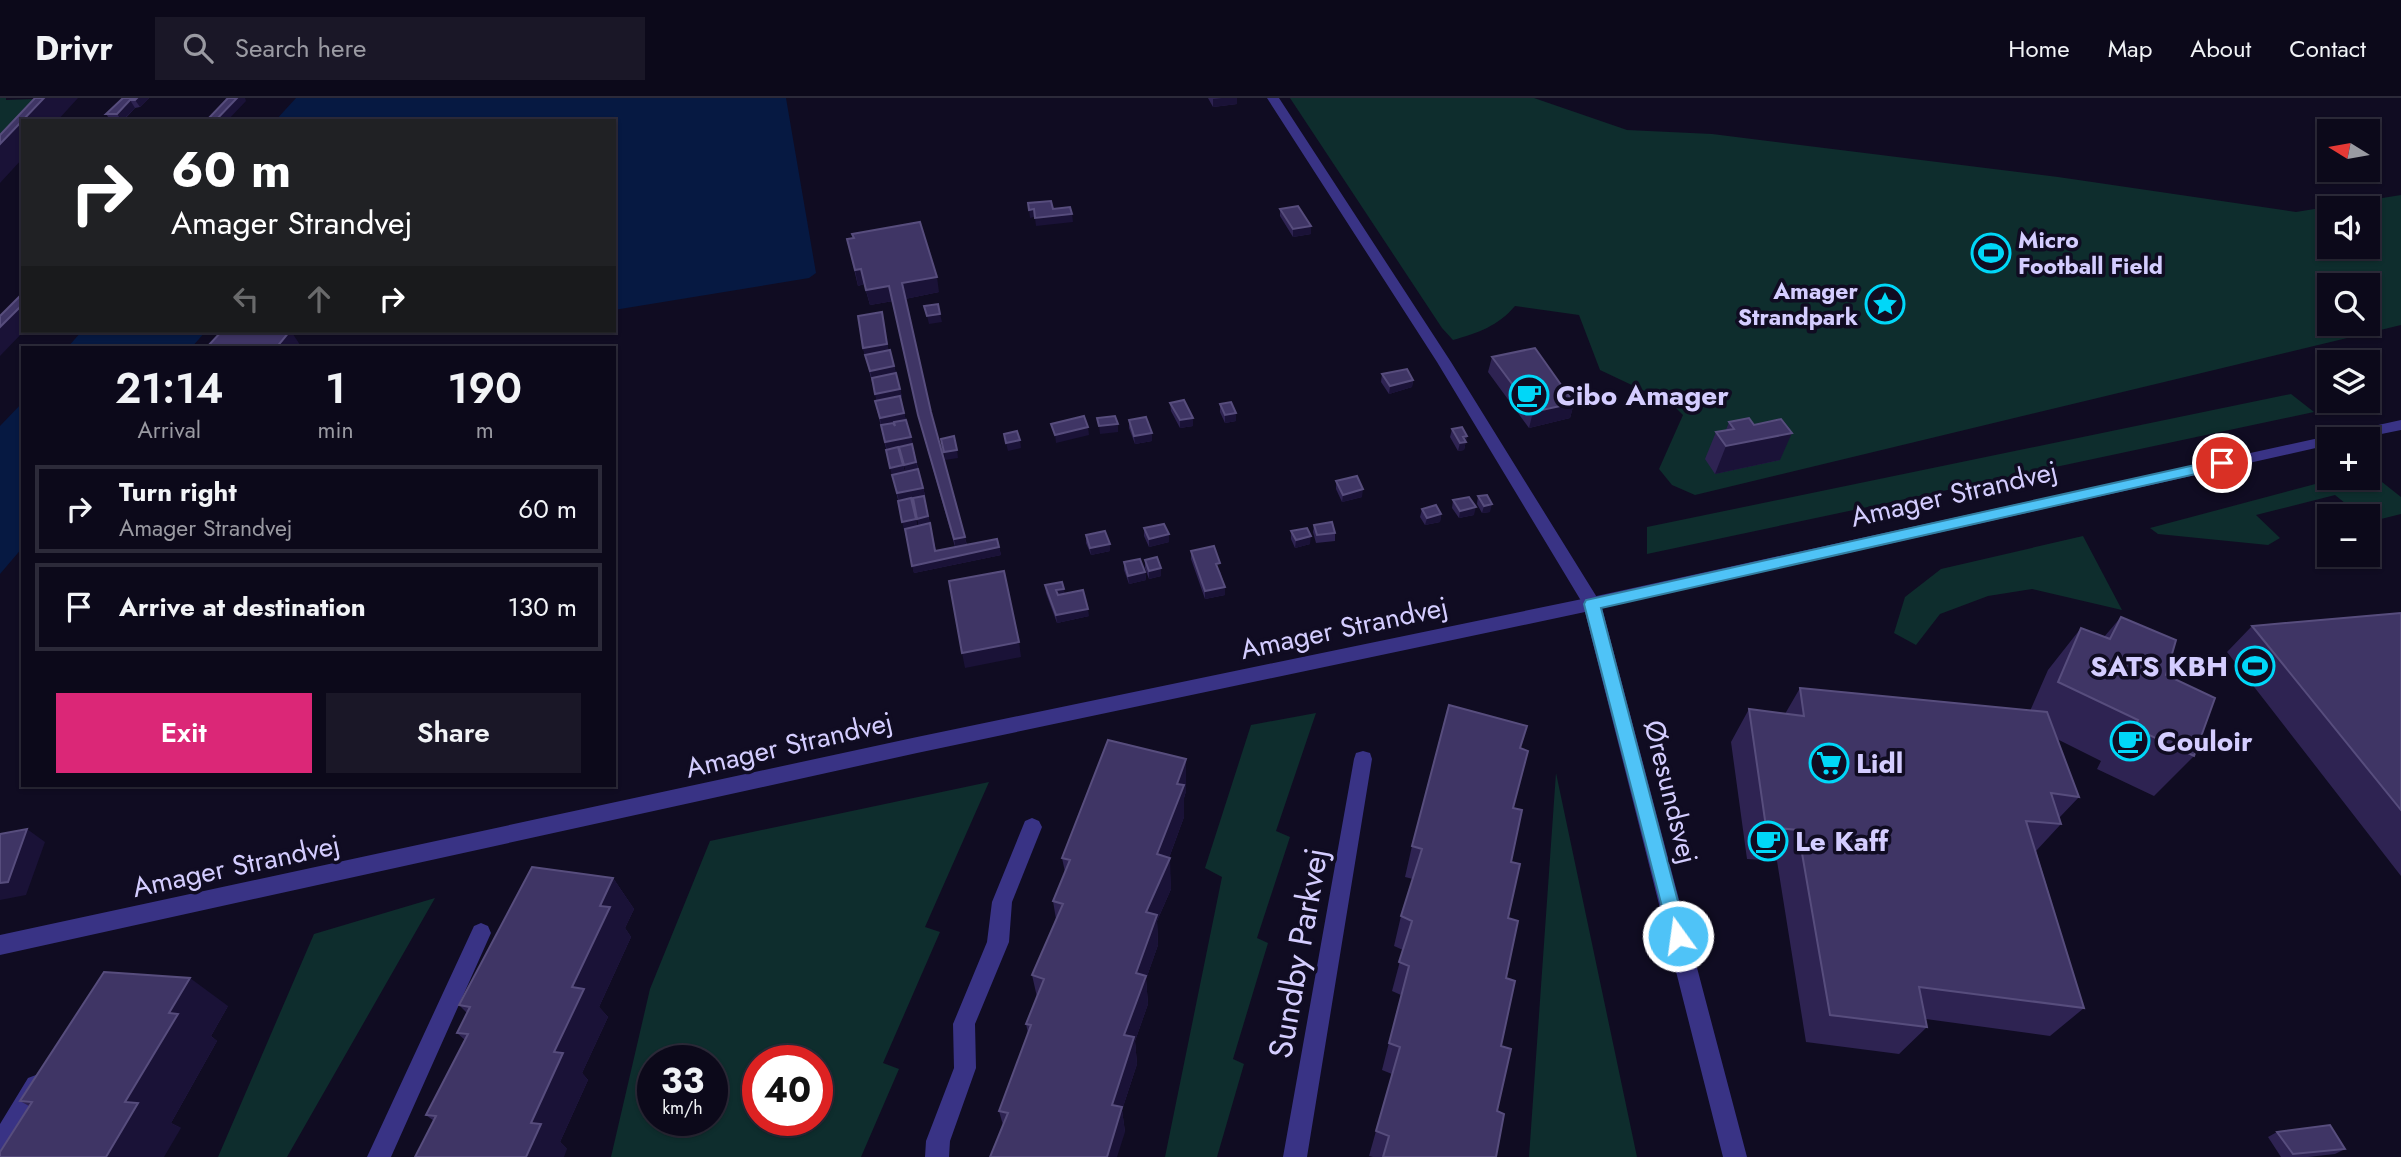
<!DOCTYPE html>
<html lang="en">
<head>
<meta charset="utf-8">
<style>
	body { margin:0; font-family:Jost,sans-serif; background:#1a1727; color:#f1f3f6; height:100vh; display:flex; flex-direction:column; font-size:26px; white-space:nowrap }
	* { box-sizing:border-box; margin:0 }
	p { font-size:23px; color:#9a9aa2 }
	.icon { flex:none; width:38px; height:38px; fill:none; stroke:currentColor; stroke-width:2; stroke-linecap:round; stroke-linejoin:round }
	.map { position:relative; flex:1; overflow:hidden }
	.side { position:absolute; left:21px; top:248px; width:595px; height:441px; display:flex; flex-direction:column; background:#0c091a; border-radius:0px; box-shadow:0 2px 5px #0004,0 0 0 2px #2c2a39 }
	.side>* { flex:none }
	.hud { position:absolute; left:21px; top:21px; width:595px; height:214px; border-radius:0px; box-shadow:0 2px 5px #0004,0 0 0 2px #2c2a39; background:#202124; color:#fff; overflow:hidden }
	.needle { width:46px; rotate:281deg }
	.buttons { position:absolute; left:2317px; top:21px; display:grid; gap:14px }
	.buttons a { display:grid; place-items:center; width:63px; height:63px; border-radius:0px; background:#0c091a; box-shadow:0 2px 5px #0004,0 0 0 2px #2c2a39; font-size:35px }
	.speed { position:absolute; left:637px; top:947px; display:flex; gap:14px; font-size:35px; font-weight:700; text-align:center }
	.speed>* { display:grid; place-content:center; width:91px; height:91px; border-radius:50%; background:#0c091a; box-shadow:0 2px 5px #0004,0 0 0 2px #2c2a39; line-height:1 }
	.speed small { font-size:18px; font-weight:400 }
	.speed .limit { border:10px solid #d22; background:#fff; color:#111 }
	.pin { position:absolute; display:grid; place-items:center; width:60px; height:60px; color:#fff; margin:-30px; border:4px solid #fff; border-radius:50%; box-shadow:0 2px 7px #0007 }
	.me { position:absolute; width:77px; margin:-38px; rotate:346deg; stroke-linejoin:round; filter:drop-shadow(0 0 5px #0008) }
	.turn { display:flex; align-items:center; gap:24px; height:147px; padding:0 35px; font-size:32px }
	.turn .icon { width:91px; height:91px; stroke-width:2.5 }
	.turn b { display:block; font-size:49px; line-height:60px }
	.lanes { display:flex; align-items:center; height:66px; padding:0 35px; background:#0003; justify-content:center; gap:35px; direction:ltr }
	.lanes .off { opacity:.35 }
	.eta { display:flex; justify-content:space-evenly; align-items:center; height:119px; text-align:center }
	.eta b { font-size:42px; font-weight:600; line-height:49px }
	.cta { display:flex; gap:14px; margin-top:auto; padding:14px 35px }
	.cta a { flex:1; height:80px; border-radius:0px; background:#db2777; color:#fff; font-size:28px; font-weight:600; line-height:80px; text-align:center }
	.cta a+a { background:#1a1727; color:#f1f3f6 }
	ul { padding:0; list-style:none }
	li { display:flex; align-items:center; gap:21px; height:88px; margin:0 14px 10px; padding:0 21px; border:4px solid #2c2a39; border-radius:0px }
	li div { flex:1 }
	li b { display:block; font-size:26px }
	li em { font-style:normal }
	header { display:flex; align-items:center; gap:42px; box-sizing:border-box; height:98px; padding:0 35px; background:#0c091a; border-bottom:2px solid #2c2a39 }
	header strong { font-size:33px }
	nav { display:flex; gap:38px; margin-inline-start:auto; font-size:24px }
	.search { width:490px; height:63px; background:#1a1727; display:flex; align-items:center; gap:18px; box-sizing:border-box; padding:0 24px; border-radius:0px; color:#9a9aa2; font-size:26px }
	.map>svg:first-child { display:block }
</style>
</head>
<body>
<header>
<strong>Drivr</strong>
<div class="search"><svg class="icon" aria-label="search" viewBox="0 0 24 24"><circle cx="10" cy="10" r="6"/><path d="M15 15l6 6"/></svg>Search here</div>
<nav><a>Home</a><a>Map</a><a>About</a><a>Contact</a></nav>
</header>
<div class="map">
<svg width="2401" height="1059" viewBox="0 0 2401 1059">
	<rect width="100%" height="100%" fill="#100c22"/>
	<path fill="#0e2d2d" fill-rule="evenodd" d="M0 0H6V2L62 0 23 23 0 65Z
		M1290 0H1534L1627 32 1712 36 2058 79 2296 114 2401 97V227L1695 397 1672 387 1659 371 1683 317 1672 306 1600 272 1579 217 1515 208C1498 228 1478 235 1453 242L1442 230ZM2329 110H2368V149H2329ZM2329 187H2368V226H2329Z
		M2291 296 2314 314 1647 456V429Z
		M2368 373 2401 399V416L2369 424 2368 418H2361L2335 397 2256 417 2280 440 2268 447 2158 436 2150 430 2338 380H2368Z
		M2083 438 2122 512 2032 491 1988 498 1940 516 1916 547 1894 535 1905 499 1941 471Z
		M1316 615 1276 733 1290 739 1257 840 1268 845 1233 961 1244 966 1217 1059H1165L1222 779 1205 770 1251 627Z
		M1556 675 1637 1059H1529Z
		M989 684 925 829 940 834 883 965 899 971 861 1059H611L650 891 710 743ZM712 962V1022H653V962ZM758 962H817V1022H758Z
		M435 800 287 1059H218L314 836Z"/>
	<path fill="#061942" d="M296 0H786L816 175 809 180 614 212V23H275Z
		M82 233H206L191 250H67Z
		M23 304V449L0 476V328Z"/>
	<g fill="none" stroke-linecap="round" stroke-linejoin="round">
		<path fill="#393385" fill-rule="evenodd" d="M1267 0H1279L1451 264 1598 501 1601 506 1598 511H1586L1437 264Z
			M1363 653 1370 655 1372 661 1307 1059H1283L1354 661 1356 655Z
			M1032 720 1039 723 1042 729 1012 804 1009 844 975 926 976 970 950 1043 949 1059H925L926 1043 954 970 953 926 987 844 992 804 1025 723Z
			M481 825 488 828 491 835 391 1059H367L474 828Z
			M36 977 44 980 47 988 44 996 8 1056 0 1059V1026L28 980Z"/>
		<path fill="#393385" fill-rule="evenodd" d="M2401 322V332L2357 341H2329V347L1602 510 1747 1059H1723L1585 514 917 655 0 857V837L917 639 1592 499Z"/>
	</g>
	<path fill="#2e2352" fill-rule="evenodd" d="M123 0H149L140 9 135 10 123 23H111L106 16Z
		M1208 0H1237V6L1213 9Z
		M1280 111 1311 128V136L1293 139 1280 118Z
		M847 141 939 194 905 201 931 314 967 447 999 449 1001 457 914 475 898 402 875 303H877L863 250 882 214 888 253 890 252 900 291 902 299H900L925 397 920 398H924L936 453 955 449 922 332 893 203 870 207 864 186 858 188ZM898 350H900L906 374H905ZM913 400 919 428H917L911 401Z
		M1492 259 1574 305 1570 320 1529 330 1488 274Z
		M1382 276 1413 282 1412 289 1389 296 1381 284Z
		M1170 305 1193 328 1180 330 1171 313Z
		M1220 306 1236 323 1225 325 1220 314Z
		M1129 322 1152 335V343L1135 346 1129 330Z
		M1729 324 1754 327 1780 362 1715 376 1705 361 1716 334 1726 332Z
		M1452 331 1467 338 1464 352 1458 353 1450 339Z
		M1336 383 1362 399 1342 404 1336 391Z
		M1478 398 1490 414 1482 415 1477 406Z
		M1453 402 1474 417 1459 420 1452 410Z
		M1422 411 1441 416 1440 424 1425 427 1420 419Z
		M1314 427 1335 435V443L1316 445 1313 434Z
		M1144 430 1169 436V444L1149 449 1144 438Z
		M1291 433 1310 446 1295 450 1291 441Z
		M1086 437 1110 453 1091 457 1086 445Z
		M1191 453 1220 473 1225 489V497L1205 501 1191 461Z
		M1145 462 1161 470V478L1149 481 1145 470Z
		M1124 464 1145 474 1146 482 1129 486 1124 472Z
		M1045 487 1064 491V496L1089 518 1057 525 1046 495Z
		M2401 515V778L2227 554 2252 528Z
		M2121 519 2166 577 2194 658 2154 698 2097 671 2101 663 2057 641 2079 699 2059 720 2061 726 2036 753 2084 910 2050 938 1926 921 1927 929 1899 956 1806 944 1777 763 1747 761 1731 644 1749 611 1785 616 1800 590 2030 613 2048 572 2081 530 2104 539Z
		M1520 650 1513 710 1506 880 1497 1013 1496 1059H1373L1369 1058 1392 976 1382 972 1401 897 1392 893 1403 852 1394 848 1401 818 1413 781 1405 779 1412 748Z
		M1186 693 1184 700V719L1169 760 1171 791 1157 823 1158 847 1146 881 1148 906 1135 943 1137 966 1122 1012 1125 1034 1003 1027 999 1013 1028 935 1026 926 1037 899 1032 877 1056 821 1053 803 1065 774 1062 760Z
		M613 780 634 811 625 830 631 839 599 909 608 919 582 975 588 982 560 1044 567 1051 434 1023 426 1017 465 942 457 935 467 915 459 907Z
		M228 908 211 938 217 943 171 1025 181 1030 29 1008 20 1003Z
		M2277 1034 2345 1051 2335 1056 2308 1059H2281L2268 1039Z"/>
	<path fill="#1a1237" d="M44 0H78L57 23H23V60L0 85V46Z
		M137 0H149L140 9 135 2Z
		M225 0H249H245L246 3 227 23H215L226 3Z
		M1222 0H1237V6L1213 9V1Z
		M130 2 135 10 122 23 117 16Z
		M1034 111V119L1030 120 1029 112Z
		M1072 116 1073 124 1036 128 1035 120Z
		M1311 128V136L1293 139V131Z
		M861 171 864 186 858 188 855 172Z
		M937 179 939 194 905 201 902 185Z
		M889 188 893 203 870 207 866 192Z
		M23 206V233H24L0 258V229Z
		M882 214 889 254 865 258 863 250Z
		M940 216 942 224 929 226 927 218Z
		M291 233 302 250H276Z
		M894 268 896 276 872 281 870 273Z
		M1413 282 1412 289 1389 296 1390 288Z
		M900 291 902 299 877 304 875 296Z
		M1574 305 1570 320 1529 330 1533 314Z
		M904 315 906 322 881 328 880 320Z
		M1236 315V323L1225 325V317Z
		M1193 320V328L1180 330V322Z
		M1118 326V334L1100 336 1099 328Z
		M1088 329 1089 337 1056 345 1055 337Z
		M1152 335V343L1135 346 1134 338Z
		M1792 335 1780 362 1715 376 1726 348Z
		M1467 338 1464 352 1458 353 1460 345 1463 339Z
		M911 339 913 347 887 352 885 344Z
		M1020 342 1021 350 1008 353 1006 345Z
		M957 352 958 360 945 362 944 354Z
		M916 364 918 372 906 374 904 367Z
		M903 367 905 375 892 378 890 370Z
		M923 390 925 397 899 403 897 395Z
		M1363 391 1362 399 1342 404 1343 397Z
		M1492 406 1490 414 1482 415 1484 408Z
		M1476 409 1474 417 1459 420 1460 413Z
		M1441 416 1440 424 1425 427 1427 420Z
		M928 418 930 426 919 428 917 421Z
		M916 421 918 429 904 432 902 424Z
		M1169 436V444L1149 449V441Z
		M1311 438 1310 446 1295 450 1296 442Z
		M965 439 968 455 957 457 954 441Z
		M1110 446V453L1091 457 1090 450Z
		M999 449 1001 457 914 475 912 468Z
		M1161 470V478L1149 481V473Z
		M1145 474 1146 482 1129 486 1128 478Z
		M1225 489V497L1205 501V493Z
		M1064 491 1065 498 1057 500 1056 492Z
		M1088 511 1089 518 1057 525 1056 517Z
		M1019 544 1021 559 965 570 962 555Z
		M1186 661V693L1184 700V719L1160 784 1170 760 1171 791 1157 823 1158 847 1146 881 1148 906 1135 943 1137 966 1122 1012 1125 1034 1117 1059H1107L1112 1007 1157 756 1177 686Z
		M27 731 45 744 26 797 0 802V785Z
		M613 780 634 811 625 830 631 839 599 909 608 919 582 975 588 982 560 1044 567 1051 564 1059H526L531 1025 554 954 572 889 600 808Z
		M190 880 228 908 211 938 217 943 171 1025 181 1030 164 1059H106L125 1004 169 915Z"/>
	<path fill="#3f3565" stroke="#574d7d" stroke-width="2" d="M35 0H44L0 46V37Z
		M123 0H137L135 2H130L117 16H106Z
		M228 0H237L215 23H206Z
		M1051 103 1053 111 1070 109 1072 116 1035 120 1034 111 1029 112 1028 105Z
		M1298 108 1311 128 1293 131 1280 111Z
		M920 124 937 179 902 185 931 314 965 439 954 441 918 317 889 188 866 192 861 171 855 172 847 141 854 140 852 136Z
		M23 195V206L0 229V218Z
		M938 206 940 216 927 218 924 208Z
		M882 214 887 246 863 250 858 218Z
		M222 233H290L276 250H206Z
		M1535 250 1574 305 1533 314 1492 259Z
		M890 252 894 268 870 273 865 257Z
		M1407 271 1413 282 1390 288 1382 276Z
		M896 275 900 291 875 296 872 280Z
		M900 298 904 315 880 320 875 303Z
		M1184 302 1193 320 1180 322 1170 305Z
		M1231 304 1236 315 1225 317 1220 306Z
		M1084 318 1088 329 1055 337 1051 326Z
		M1115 318 1118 326 1099 328 1097 320Z
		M1146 319 1152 335 1134 338 1129 322Z
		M1749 320 1754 327 1781 321 1792 335 1726 348 1716 334 1734 331 1729 324Z
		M906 322 911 339 885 344 881 327 893 325 895 328 894 324Z
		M1462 329 1467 338 1463 339 1466 344 1460 345 1452 331Z
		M1017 333 1020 342 1006 345 1004 336Z
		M954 338 957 352 944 354 941 341Z
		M912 346 916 364 904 367 899 349Z
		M898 349 903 367 890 370 886 352Z
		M918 371 923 390 897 395 892 377Z
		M1357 378 1363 391 1343 397 1336 383Z
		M1487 397 1492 406 1484 408 1478 398Z
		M924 398 928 418 917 421 913 400Z
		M1469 399 1476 409 1460 413 1453 402Z
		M911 400 916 421 902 424 898 403Z
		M1436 407 1441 416 1427 420 1422 411Z
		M1332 424 1335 435 1317 437 1314 427Z
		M930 425 935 453 997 441 999 449 912 468 905 431Z
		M1164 426 1169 436 1149 441 1144 430Z
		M1307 430 1311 438 1296 442 1291 433Z
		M1105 433 1110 446 1090 450 1086 437Z
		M1214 448 1220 465 1216 466 1225 489 1205 493 1191 453Z
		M1157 459 1161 470 1149 473 1145 462Z
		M1140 461 1145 474 1128 478 1124 464Z
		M1004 473 1019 544 962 555 949 483Z
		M1062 484 1064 491 1056 492 1058 497 1083 492 1088 511 1056 517 1045 487Z
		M2401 515V712L2252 528Z
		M2121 519 2176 542 2166 577 2215 600 2194 658 2134 630 2138 622 2058 584 2081 530 2110 541Z
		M1800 590 2047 614 2079 699 2051 695 2061 726 2026 723 2084 910 1919 889 1927 929 1830 917 1798 732 1766 729 1749 611 1804 618Z
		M1449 607 1527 628 1520 650 1528 653 1513 710 1522 712 1511 764 1520 766 1508 820 1518 823 1506 880 1515 883 1501 948 1511 951 1497 1013 1504 1016 1496 1059H1383L1389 1038 1376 1033 1400 949 1389 945 1409 868 1399 864 1412 823 1401 818 1422 751 1412 748Z
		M1108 642 1186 661 1177 686 1184 687 1157 756 1170 760 1146 814 1157 817 1136 875 1146 878 1124 937 1134 939 1112 1007 1122 1009 1107 1059H990L1008 1015 999 1013 1031 927 1026 926 1044 881 1032 877 1063 806 1053 803 1070 762 1062 760Z
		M27 731 8 784 0 785V736Z
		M532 769 613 780 600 808 610 809 572 889 584 891 554 954 563 955 531 1025 541 1026 526 1059H415L436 1018 426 1017 468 936 457 935 470 909 459 907Z
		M104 874 190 880 169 915 178 916 125 1004 138 1005 106 1059H0V1054L32 1004 20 1003Z
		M2330 1027 2345 1051 2293 1056 2277 1034Z"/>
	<path fill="#4fc3f7" stroke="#337fa1" stroke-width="2" d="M2222 361 2229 365 2227 369 1601 510 1687 838 1684 844 1678 847 1671 844 1584 506 1586 502Z"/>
	<defs>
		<symbol id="stadium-ring" viewBox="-11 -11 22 22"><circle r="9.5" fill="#100c22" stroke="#00d7f8" stroke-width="1.5"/><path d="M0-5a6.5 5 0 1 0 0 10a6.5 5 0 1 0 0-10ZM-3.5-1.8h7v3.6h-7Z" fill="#00d7f8"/></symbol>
		<symbol id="sight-ring" viewBox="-11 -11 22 22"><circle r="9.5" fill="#100c22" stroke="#00d7f8" stroke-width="1.5"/><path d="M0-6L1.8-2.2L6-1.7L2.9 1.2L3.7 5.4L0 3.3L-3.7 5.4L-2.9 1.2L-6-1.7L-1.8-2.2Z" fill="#00d7f8"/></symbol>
		<symbol id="cafe-ring" viewBox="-11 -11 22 22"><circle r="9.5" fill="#100c22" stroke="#00d7f8" stroke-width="1.5"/><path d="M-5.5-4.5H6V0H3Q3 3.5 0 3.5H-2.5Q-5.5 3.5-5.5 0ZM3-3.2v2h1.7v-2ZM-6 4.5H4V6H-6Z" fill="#00d7f8"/></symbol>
		<symbol id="supermarket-ring" viewBox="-11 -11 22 22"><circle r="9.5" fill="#100c22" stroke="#00d7f8" stroke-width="1.5"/><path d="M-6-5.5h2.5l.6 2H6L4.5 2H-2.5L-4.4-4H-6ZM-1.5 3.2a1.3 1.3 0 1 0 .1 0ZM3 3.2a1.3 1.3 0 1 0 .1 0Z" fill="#00d7f8"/></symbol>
	</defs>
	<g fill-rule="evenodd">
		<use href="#stadium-ring" x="1969" y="133" width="44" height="44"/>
		<use href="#sight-ring" x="1863" y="184" width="44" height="44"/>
		<use href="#cafe-ring" x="1507" y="275" width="44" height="44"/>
		<use href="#stadium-ring" x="2233" y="546" width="44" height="44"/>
		<use href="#cafe-ring" x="2108" y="621" width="44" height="44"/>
		<use href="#supermarket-ring" x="1807" y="643" width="44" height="44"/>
		<use href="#cafe-ring" x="1746" y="721" width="44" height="44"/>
	</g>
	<g text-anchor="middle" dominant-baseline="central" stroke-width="7" stroke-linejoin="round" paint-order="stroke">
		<g font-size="23" font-weight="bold" fill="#d4cdff" stroke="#100c22" text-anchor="start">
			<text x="2018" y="142">Micro<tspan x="2018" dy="26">Football Field</tspan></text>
			<text x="1858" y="193" text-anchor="end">Amager<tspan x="1858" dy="26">Strandpark</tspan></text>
		</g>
		<g font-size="28" font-weight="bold" fill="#d4cdff" stroke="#100c22" text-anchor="start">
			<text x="1556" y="297">Cibo Amager</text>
			<text x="2228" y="568" text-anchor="end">SATS KBH</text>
			<text x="2157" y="643">Couloir</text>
			<text x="1856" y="665">Lidl</text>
			<text x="1795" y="743">Le Kaff</text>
		</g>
		<g font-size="28" fill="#d4cdff" stroke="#100c22">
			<text transform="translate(1954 396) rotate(-13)">Amager Strandvej</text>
			<text transform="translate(1344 530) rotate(-12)">Amager Strandvej</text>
			<text transform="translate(789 647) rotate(-13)">Amager Strandvej</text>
			<text transform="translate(1671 694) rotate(76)">Øresundsvej</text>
			<text transform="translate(236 768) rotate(-12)">Amager Strandvej</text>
		</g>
		<g font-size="33" fill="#d4cdff" stroke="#100c22">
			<text transform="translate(1298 855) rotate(-80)">Sundby Parkvej</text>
		</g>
	</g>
</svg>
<div class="buttons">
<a><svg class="needle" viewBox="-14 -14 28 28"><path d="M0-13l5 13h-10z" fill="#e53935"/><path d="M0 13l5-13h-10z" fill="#9a9aa2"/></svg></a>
<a><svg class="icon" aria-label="sound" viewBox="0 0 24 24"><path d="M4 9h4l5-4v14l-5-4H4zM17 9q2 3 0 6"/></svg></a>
<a><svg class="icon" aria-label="search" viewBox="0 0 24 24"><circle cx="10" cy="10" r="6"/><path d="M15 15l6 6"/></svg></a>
<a><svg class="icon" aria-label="layers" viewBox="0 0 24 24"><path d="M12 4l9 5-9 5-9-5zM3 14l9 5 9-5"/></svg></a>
<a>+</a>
<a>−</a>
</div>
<div class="speed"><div>33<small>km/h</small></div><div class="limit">40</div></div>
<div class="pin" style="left:2222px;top:365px;background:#d93025"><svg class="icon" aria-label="arrive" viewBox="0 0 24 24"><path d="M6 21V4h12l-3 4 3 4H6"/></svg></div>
<svg class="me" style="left:1678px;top:838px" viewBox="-20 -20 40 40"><circle r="17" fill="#4fc3f7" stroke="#fff" stroke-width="3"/><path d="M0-11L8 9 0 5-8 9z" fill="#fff"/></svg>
<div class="hud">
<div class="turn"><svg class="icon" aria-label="right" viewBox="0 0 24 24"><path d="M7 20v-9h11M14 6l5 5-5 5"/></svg><div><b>60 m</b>Amager Strandvej</div></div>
<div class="lanes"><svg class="icon off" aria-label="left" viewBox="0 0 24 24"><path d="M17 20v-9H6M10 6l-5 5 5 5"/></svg><svg class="icon off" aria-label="ahead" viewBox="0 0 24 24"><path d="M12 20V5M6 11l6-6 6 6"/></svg><svg class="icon" aria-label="right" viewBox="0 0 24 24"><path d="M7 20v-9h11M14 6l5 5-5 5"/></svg></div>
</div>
<section class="side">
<div class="eta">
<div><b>21:14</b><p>Arrival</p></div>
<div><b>1</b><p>min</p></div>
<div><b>190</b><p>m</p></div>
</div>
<ul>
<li><svg class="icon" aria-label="right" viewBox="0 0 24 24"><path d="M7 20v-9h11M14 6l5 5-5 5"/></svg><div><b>Turn right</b><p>Amager Strandvej</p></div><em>60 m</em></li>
<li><svg class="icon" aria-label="arrive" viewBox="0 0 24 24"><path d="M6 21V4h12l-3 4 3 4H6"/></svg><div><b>Arrive at destination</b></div><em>130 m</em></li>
</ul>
<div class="cta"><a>Exit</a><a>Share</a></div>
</section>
</div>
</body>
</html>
